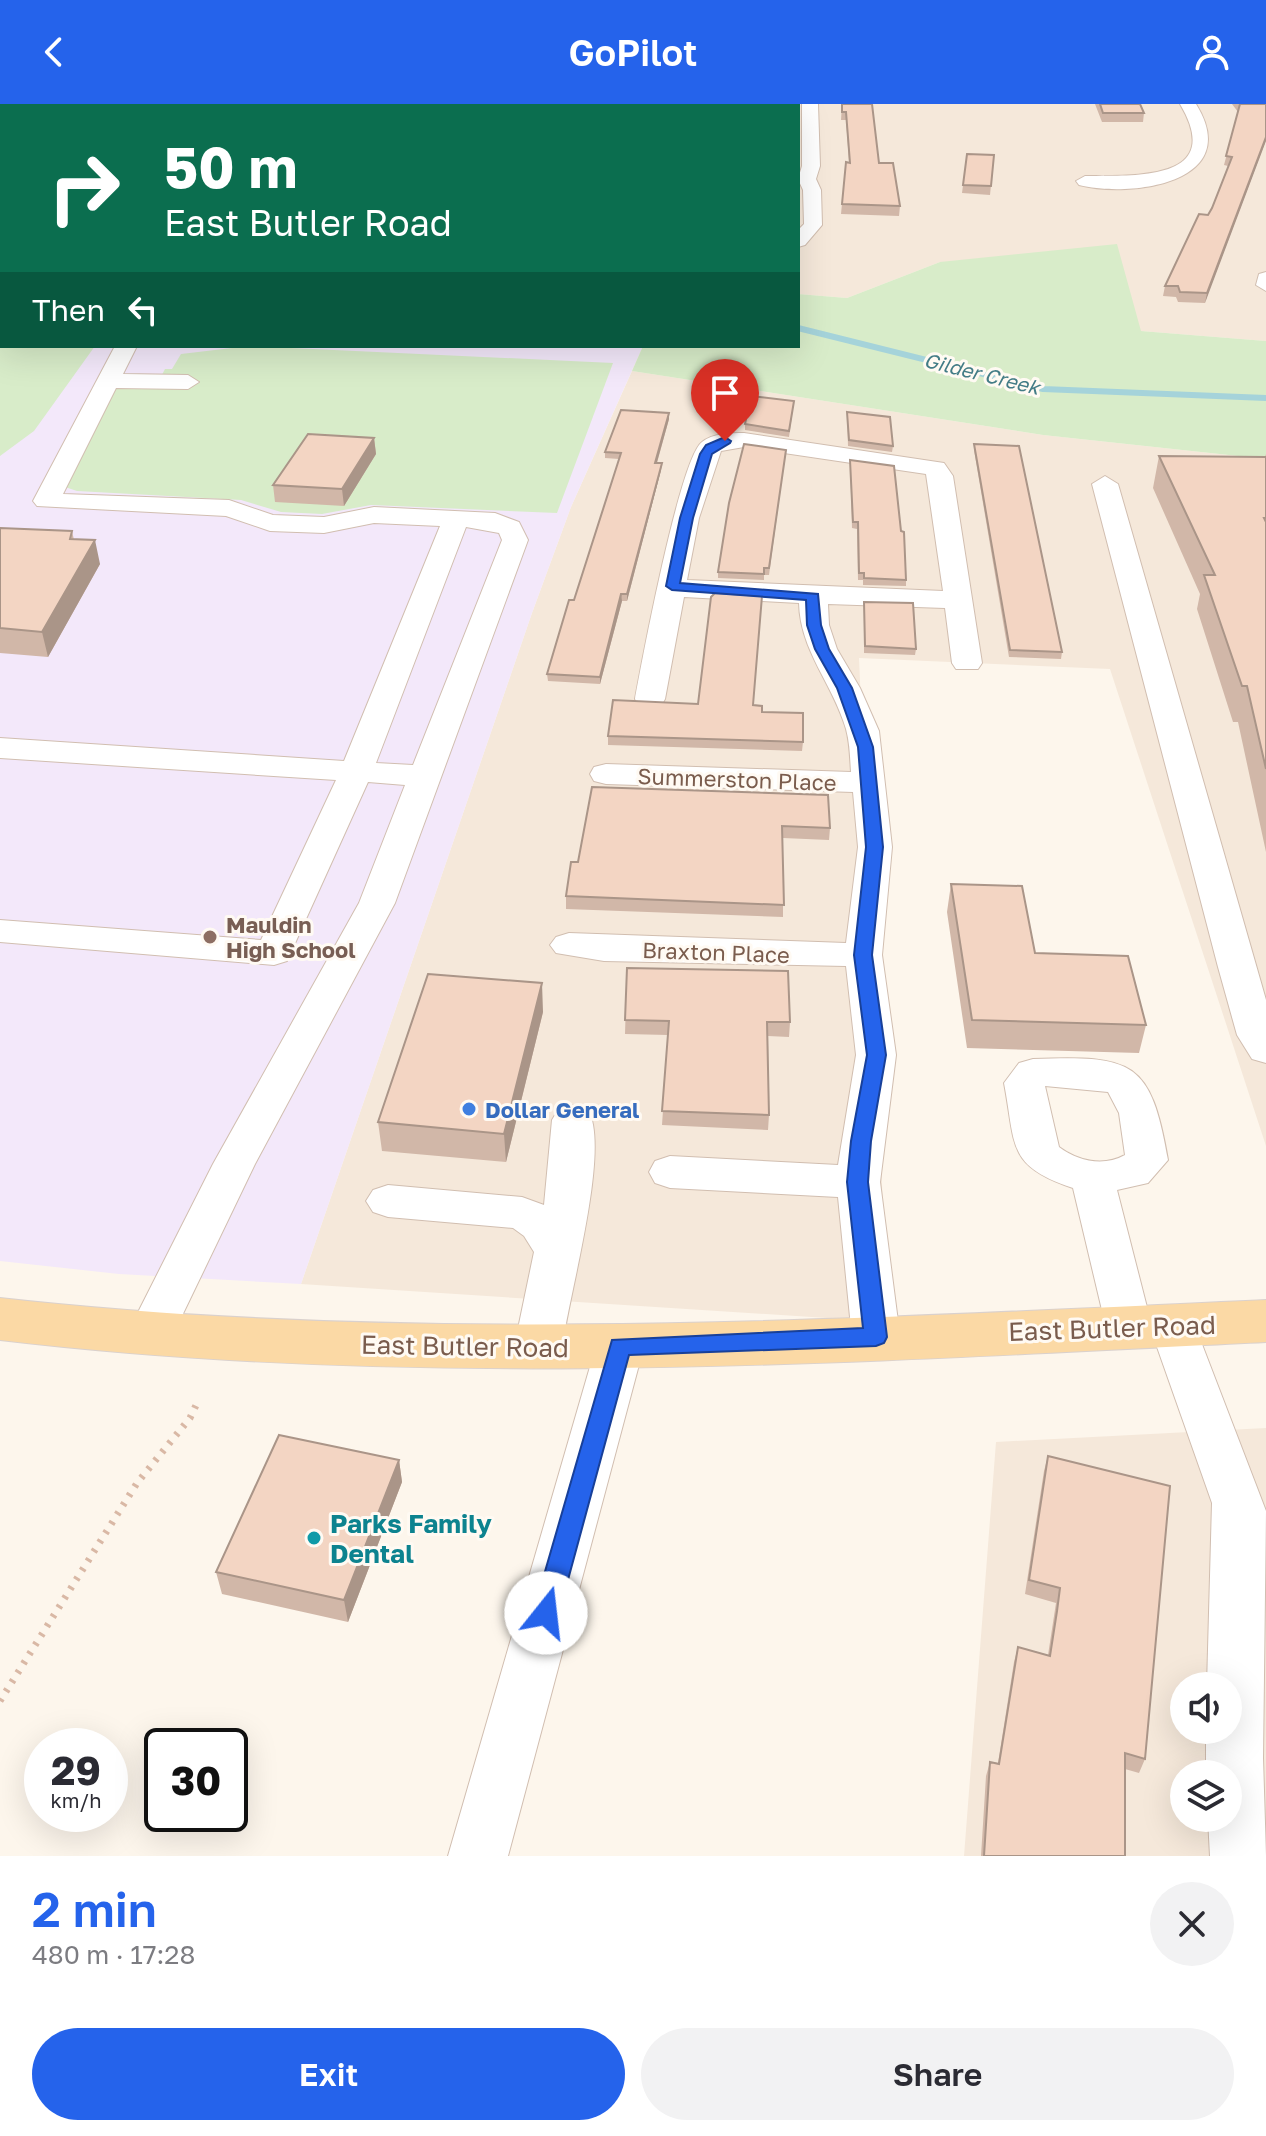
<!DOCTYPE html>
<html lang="en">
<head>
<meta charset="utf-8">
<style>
	body { margin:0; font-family:"Golos Text",sans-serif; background:#f2f2f3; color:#2b2b33; height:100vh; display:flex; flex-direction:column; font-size:30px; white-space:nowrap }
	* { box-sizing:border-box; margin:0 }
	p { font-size:26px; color:#7c7c81 }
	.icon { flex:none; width:44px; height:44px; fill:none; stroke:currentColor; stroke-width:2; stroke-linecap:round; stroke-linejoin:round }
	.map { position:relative; height:1752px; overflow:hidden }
	.side { display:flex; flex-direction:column; background:#fff; flex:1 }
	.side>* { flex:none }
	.banner { position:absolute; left:0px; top:0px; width:800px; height:244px; box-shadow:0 8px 32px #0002; background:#0b6e4f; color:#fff; overflow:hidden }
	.tools { position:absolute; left:1170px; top:1568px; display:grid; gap:16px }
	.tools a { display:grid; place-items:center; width:72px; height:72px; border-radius:50%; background:#fff; box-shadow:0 8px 32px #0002; font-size:40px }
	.speed { position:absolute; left:24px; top:1624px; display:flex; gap:16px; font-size:40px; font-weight:700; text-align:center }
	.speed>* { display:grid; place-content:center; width:104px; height:104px; border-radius:50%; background:#fff; box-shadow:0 8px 32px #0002; line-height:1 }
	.speed small { font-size:20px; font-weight:400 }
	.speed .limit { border:4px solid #111; border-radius:12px; background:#fff; color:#111 }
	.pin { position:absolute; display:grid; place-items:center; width:68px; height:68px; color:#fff; margin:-82px -34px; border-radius:50% 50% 50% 0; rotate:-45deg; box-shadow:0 0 8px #0007 }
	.pin .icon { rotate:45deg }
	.me { position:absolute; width:88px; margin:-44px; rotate:16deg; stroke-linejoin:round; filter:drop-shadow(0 0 6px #0008) }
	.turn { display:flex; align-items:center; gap:28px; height:168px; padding:0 32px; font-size:36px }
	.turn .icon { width:104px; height:104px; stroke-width:2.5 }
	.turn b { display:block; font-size:56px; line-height:68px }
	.then { display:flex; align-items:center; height:76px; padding:0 32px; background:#0003; gap:16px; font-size:30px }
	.round { display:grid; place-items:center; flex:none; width:84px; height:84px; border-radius:42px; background:#f2f2f3 }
	.summary { display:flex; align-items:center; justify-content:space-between; height:136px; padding:0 32px }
	h1 { font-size:48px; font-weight:600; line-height:60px; color:#2563eb }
	.primary-button { display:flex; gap:16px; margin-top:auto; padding:16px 32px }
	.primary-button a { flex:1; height:92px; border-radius:48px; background:#2563eb; color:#fff; font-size:32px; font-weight:600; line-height:92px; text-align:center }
	.primary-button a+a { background:#f2f2f3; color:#2b2b33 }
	header { display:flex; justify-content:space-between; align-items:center; height:104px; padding:0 32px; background:#2563eb; color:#fff; font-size:36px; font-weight:600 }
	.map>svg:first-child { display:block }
</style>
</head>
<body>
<header><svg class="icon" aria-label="back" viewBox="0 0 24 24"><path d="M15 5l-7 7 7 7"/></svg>GoPilot<svg class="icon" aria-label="person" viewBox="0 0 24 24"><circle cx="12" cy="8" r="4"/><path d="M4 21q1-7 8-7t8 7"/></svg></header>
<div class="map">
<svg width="1266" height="1752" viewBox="0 0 1266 1752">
	<rect width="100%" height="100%" fill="#fdf6ec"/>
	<path fill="#f5e8da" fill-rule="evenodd" d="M320 0H1266V237L1141 227 940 158 847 194 798 190V2H221Z
		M632 267 1043 331 1266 355V1042L1110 565 859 554 888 1218 301 1180 532 509 571 403Z
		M1266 1324V1752H964L996 1338ZM1184 1582H1228V1626H1184ZM1184 1670H1228V1714H1184Z"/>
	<path fill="#f3e8fa" d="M0 166 2 242H643L571 403 532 509 301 1180 119 1170 0 1157Z"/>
	<path fill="#d8ecc9" d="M1117 140 1141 227 1266 237V355L1043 331 632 267 643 242H798V190L847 194 940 158Z
		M0 237 2 242H95L34 327 0 352Z
		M249 242 613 259 557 409 371 401 322 410 281 408 241 396 77 387 65 383 116 284H155L165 265H172L181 250Z"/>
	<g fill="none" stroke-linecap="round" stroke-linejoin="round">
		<path stroke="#a5d3da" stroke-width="6" d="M798 224 1043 285 1266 294"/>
		<defs>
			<path id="minor" d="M7 0H29L6 2Z
				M802 0H818L820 62 816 75 821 86 822 121 805 141 798 143V126L804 120 803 86 798 75 802 62Z
				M1180 0H1196C1245 79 1131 94 1079 81L1076 77 1085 72C1131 71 1227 79 1180 0Z
				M1266 168V187L1256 181 1259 170Z
				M0 210H2V222H0Z
				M115 242H137L123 270 188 271 199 278 188 285 116 284 63 390 229 396 273 411 324 413 374 403 495 409 519 418 528 436 395 799 255 1060 167 1243 150 1249 133 1243 127 1230 213 1060 359 799 405 681 368 678 287 857 274 861 0 838V816L261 836 336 676 0 654V634L344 657 440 422 374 419 324 429 270 427 226 412 37 402 33 397ZM466 423 499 429 502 436 413 661 376 659Z
				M744 329 944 359 953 372 982 559 978 565H956L952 559 945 504 828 500 829 521 837 545 860 584 879 627 892 743 882 851 896 951 880 1078 900 1233 893 1246 876 1252 859 1246 852 1233 838 1093 670 1084 655 1079 649 1068 655 1057 670 1052 838 1061 856 951 846 862 604 857 556 849 550 841 556 833 569 829 846 839 858 743 853 688 606 680 594 677 590 670 594 663 606 660 851 668C850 655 850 639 846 625 833 580 800 547 799 499L684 493 665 595 661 602H639L635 595C642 557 680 354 702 338 713 329 731 329 744 329ZM744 343 926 370 943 487 687 476 699 414 721 347Z
				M1105 372 1118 380 1266 896V959L1252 955 1237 931 1218 863 1092 380Z
				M1033 955C1133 951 1151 957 1168 1056L1148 1079 1117 1086 1151 1219 1156 1209 1173 1204 1190 1209 1266 1407 1263 1654 1266 1752H1210L1208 1714H1228V1670H1206V1626H1228V1582H1207L1212 1399 1151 1226 1146 1236 1129 1242 1112 1236 1106 1223 1073 1084C1006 1062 1016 1041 1004 979L1019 959ZM1045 982 1108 988 1119 1009 1125 1051C1103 1063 1078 1057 1059 1043Z
				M573 1001 588 1006C611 1045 568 1193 562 1244L555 1257 538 1263 521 1257 514 1244 534 1148 524 1132 513 1124 388 1113 373 1108 366 1097 373 1086 388 1081 522 1093 544 1101 552 1016 558 1006Z
				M620 1223 637 1229 644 1242 508 1752H448L596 1242 603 1229Z"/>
			<path id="major" d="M0 1194C420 1241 845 1215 1266 1196V1238C845 1259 420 1286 0 1236Z"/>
		</defs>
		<use href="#minor" stroke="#d1beb0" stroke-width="2"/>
		<use href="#major" stroke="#dad1cd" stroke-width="2"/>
		<path stroke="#d9b8a5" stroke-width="7" stroke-dasharray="3 8" stroke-linecap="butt" d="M0 1597 137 1379 190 1314 198 1297"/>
		<use href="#minor" fill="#fff" fill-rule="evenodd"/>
		<use href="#major" fill="#fbd9a5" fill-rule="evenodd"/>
	</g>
	<path fill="#d1b7a8" d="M842 0 879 59 900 102 899 112 841 110 846 58H849L846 16H841Z
		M1095 0H1140L1144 9 1143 18H1102Z
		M1232 0H1266L1205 199 1178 198 1176 193 1163 192 1165 182 1212 104 1228 62 1224 61 1238 8Z
		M0 6H2V75L0 74Z
		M967 50 994 51 990 91 962 89Z
		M794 297 789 333 745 326V320Z
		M847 308 893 342 892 348 848 342Z
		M669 315 657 359 661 366 627 497H622L600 580 548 577 547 570 574 496 619 355 605 354V348Z
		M374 334 376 350 344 402 275 398 273 381Z
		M974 340 1062 548 1061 555 1009 553 974 346Z
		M786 346 769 471H764V476L718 474V468Z
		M1266 350V748L1238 618H1233L1197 505 1200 490 1153 384 1159 352 1265 353Z
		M850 356 901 427 906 476V482L863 481V476H858L857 425 852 424Z
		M0 424 72 427 74 436 100 460 48 553 0 549Z
		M864 498 916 545 915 551 864 549Z
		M754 601 803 638 802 647 608 641V632Z
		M592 683 830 724 829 736 783 734V813L566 805V792L578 758Z
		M951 780 1035 849 1146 921 1139 949 967 944 947 808Z
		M627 864 790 918 789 933 768 932 769 1011 768 1026 662 1021 668 931 625 930Z
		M543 908 506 1058 382 1047 378 1018Z
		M1048 1352 1145 1655 1139 1669 1125 1665V1752H981L986 1672 990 1658 998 1659 1014 1558 1018 1543 1048 1551 1056 1499 1025 1490 1044 1367Z
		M399 1356 402 1378 348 1518 222 1490 216 1468Z"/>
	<path fill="#aa9588" d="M1266 33V37L1205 199 1207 189Z
		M669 309V315L655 365V359Z
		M374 334 376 350 344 402 342 385Z
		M662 359 661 366 627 497V490Z
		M95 436 100 460 48 553 42 528Z
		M621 490 622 497 600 580V573Z
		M542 879 543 908 506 1058 504 1030Z
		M399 1356 402 1378 348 1518 344 1496Z"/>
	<path fill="#f3d5c3" stroke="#aa9588" stroke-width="2" d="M273 0H311V2H177Z
		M372 0H719L721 2H375Z
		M740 0H775V2H740Z
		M842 0H872L879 59H893L900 102 842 100 846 58 850 59 846 8H842Z
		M1100 0H1140L1144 9H1103Z
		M1240 0H1266V33L1207 189 1180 188 1178 182H1165L1199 110 1208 111 1212 104 1232 53 1226 52Z
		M0 6H2V27L0 26Z
		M2 29V66L0 65V34Z
		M967 50 994 51 991 82 963 81Z
		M0 78H2V94H0Z
		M751 292 794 297 789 327 745 320Z
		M621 306 669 309 655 359H662L627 490H621L600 573 547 570 569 496H574L621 349 605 348Z
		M847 308 890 313 893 342 849 336Z
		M308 330 374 334 342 385 273 381Z
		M744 340 786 346 769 464H764V470L718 468 729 399Z
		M974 340 1019 342 1062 548 1010 546Z
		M1159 352 1266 353V414H1264L1266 418V665L1247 582H1242L1204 471H1215Z
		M850 356 894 362 901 427 904 428 906 476 864 474V469H859L858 418H853Z
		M0 424 72 427 70 435 95 436 42 528 0 524Z
		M715 489 762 492 753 601 762 602V608L803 609V638L608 632 613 596 698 600 711 493Z
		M864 498 913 499 916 545 865 542Z
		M592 683 828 691 830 724 782 722 784 801 566 792 571 758H578Z
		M951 780 1022 782 1035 849 1128 852 1146 921 972 916Z
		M627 864 788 867 790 918H767L769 1011 662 1007 669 917 625 916Z
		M428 870 542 879 504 1030 378 1018Z
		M279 1331 399 1356 344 1496 216 1468Z
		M1048 1352 1170 1382 1145 1655 1125 1649V1752H984L990 1658 999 1660 1018 1543 1050 1552 1057 1507 1060 1484 1029 1476Z"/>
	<path fill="#2563eb" stroke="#184099" stroke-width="2" d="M725 333 731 337 730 339 712 350 693 414 680 479 818 490 821 521 829 545 852 584 873 643 883 743 872 851 886 951 871 1037 868 1078 887 1233 884 1239 876 1242 629 1251 559 1509 555 1518 546 1521 536 1518 533 1509 612 1236 863 1224 847 1078 851 1037 867 951 854 851 866 743 858 643 837 584 815 545 807 521 806 496 672 486 666 482 680 414 700 350 706 341Z"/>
	<circle fill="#8d6e63" stroke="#fffaf3" stroke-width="3" cx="210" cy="833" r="8"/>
	<circle fill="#3f7fe0" stroke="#fffaf3" stroke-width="3" cx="469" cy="1005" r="8"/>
	<circle fill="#0f9aa8" stroke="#fffaf3" stroke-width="3" cx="314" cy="1434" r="8"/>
	<g text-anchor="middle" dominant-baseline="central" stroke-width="6" stroke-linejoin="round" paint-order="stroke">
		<g font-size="20" font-style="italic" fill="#437c86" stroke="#fffaf3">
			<text transform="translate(982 269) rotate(14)">Gilder Creek</text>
		</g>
		<g font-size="22" fill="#7a5c4d" stroke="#fffaf3">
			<text transform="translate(737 675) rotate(2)">Summerston Place</text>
			<text transform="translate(716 848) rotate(2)">Braxton Place</text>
		</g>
		<g font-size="22" font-weight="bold" fill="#785e54" stroke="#fffaf3" text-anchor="start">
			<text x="226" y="820">Mauldin<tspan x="226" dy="25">High School</tspan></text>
		</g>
		<g font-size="22" font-weight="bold" fill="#366cbe" stroke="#fffaf3" text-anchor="start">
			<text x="485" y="1005">Dollar General</text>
		</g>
		<g font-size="26" fill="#7a5c4d" stroke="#fffaf3">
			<text transform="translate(1112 1224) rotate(-2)">East Butler Road</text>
			<text transform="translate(465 1242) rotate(1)">East Butler Road</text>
		</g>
		<g font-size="26" font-weight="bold" fill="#0d838f" stroke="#fffaf3" text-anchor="start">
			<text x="330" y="1419">Parks Family<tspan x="330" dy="30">Dental</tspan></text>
		</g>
	</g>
</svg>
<div class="tools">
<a><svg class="icon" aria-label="sound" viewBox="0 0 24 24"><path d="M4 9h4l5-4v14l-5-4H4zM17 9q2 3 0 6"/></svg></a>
<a><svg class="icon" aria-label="layers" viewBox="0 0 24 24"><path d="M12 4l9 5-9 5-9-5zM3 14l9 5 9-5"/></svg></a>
</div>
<div class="speed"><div>29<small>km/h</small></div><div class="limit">30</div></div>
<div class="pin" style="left:725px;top:337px;background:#d93025"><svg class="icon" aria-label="arrive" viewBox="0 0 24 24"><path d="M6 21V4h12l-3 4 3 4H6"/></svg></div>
<svg class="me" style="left:546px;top:1509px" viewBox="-20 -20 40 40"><circle r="19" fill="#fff"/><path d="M0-13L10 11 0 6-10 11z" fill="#2563eb"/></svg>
<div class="banner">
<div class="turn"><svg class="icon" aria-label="right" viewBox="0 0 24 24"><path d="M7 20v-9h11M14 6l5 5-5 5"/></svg><div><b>50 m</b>East Butler Road</div></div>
<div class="then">Then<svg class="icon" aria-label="left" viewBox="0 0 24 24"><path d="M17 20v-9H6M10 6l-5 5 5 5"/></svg></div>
</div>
</div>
<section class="side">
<div class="summary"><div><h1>2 min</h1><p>480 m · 17:28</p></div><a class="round"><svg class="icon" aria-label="close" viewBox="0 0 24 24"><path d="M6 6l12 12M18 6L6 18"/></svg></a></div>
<div class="primary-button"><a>Exit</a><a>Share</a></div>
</section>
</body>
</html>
